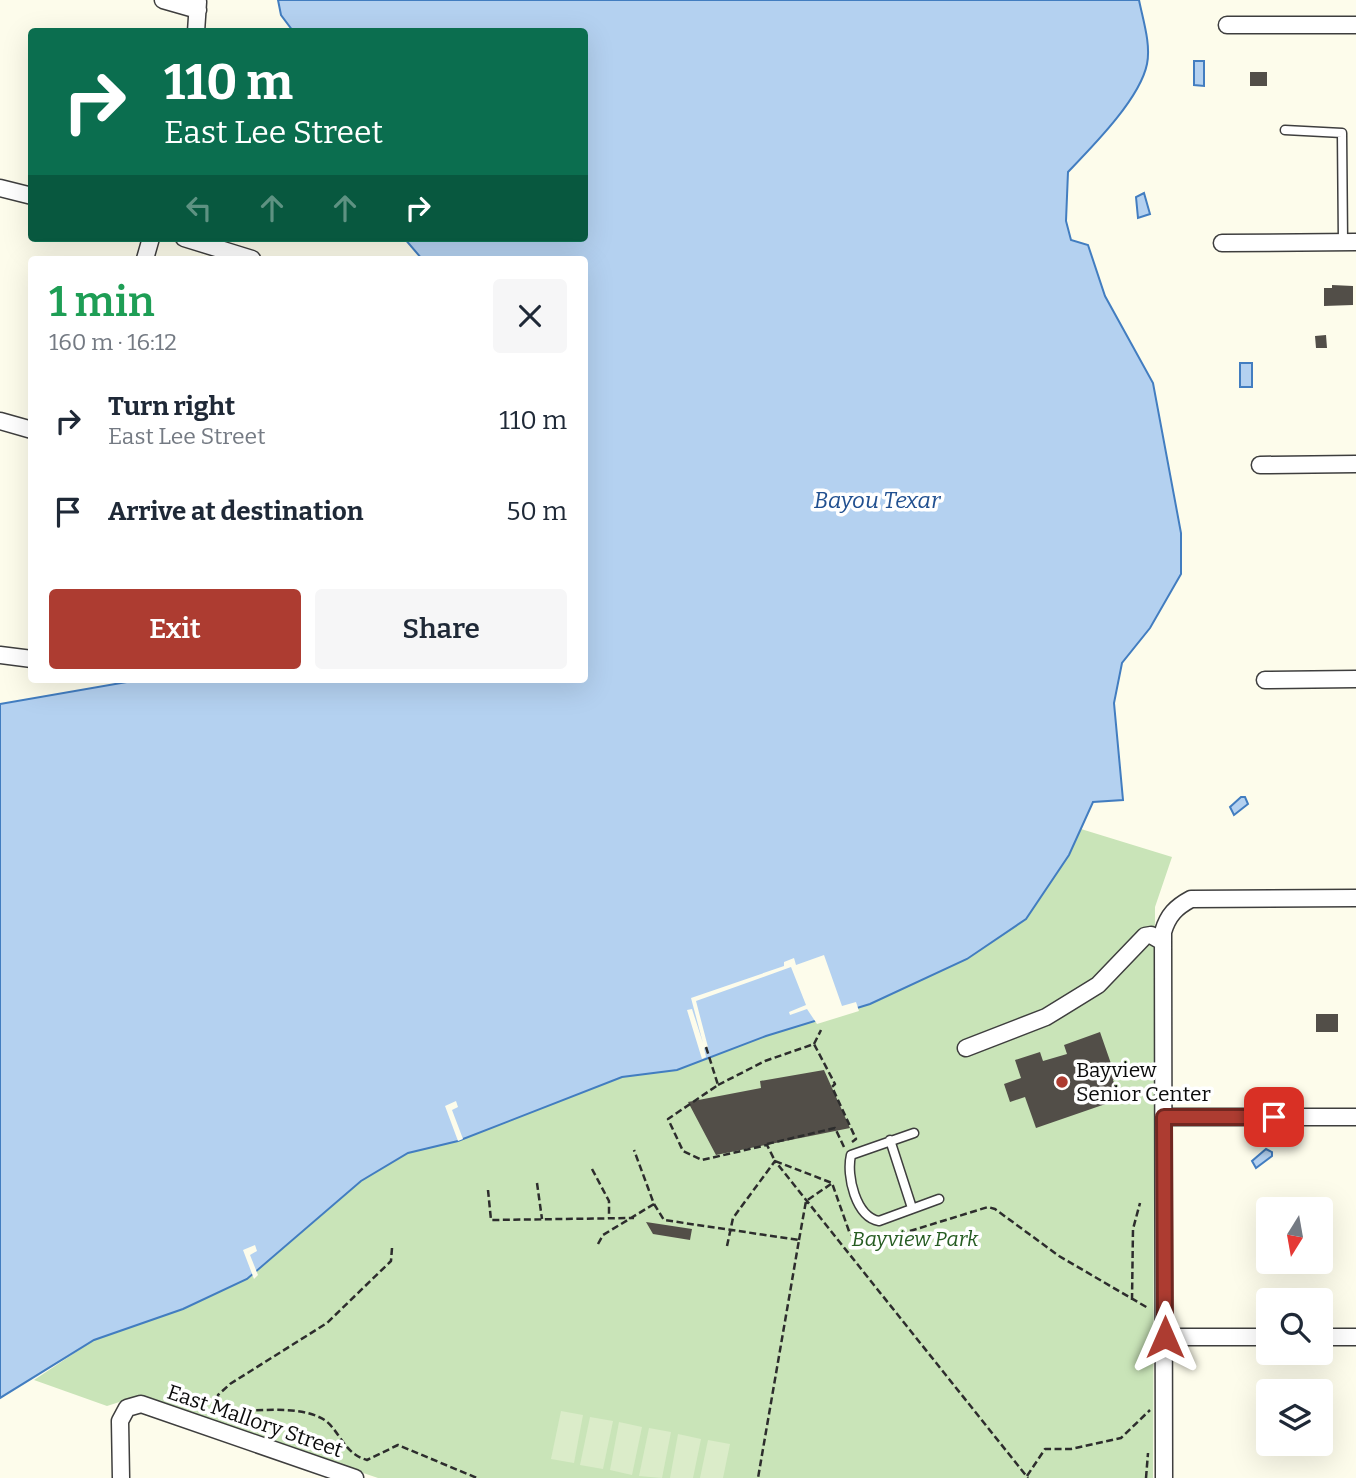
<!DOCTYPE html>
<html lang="en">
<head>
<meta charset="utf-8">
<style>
	body { margin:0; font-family:Bitter,serif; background:#f6f6f7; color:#1f2937; height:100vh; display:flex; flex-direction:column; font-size:26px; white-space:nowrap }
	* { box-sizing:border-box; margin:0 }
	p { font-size:23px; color:#747a83 }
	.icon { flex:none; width:38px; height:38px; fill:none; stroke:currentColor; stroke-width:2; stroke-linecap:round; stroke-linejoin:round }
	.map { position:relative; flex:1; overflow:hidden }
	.details { position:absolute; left:28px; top:256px; width:560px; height:427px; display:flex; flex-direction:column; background:#fff; border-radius:7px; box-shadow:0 7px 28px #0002 }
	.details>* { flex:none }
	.guide { position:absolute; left:28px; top:28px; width:560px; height:214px; border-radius:7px; box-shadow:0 7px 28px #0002; background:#0b6e4f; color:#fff; overflow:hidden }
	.needle { width:46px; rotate:191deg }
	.fabs { position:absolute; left:1256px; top:1197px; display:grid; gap:14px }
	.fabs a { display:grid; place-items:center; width:77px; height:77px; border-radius:7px; background:#fff; box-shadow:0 7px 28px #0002; font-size:35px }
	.pin { position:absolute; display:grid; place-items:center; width:60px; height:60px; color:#fff; margin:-30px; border-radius:14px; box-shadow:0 4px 10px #0006 }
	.me { position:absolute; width:77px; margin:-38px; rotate:0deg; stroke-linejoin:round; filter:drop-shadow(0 0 5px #0008) }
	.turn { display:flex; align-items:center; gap:24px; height:147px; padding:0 21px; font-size:32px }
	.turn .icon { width:91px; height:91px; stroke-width:2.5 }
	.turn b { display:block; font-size:49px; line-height:60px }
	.lanes { display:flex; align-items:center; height:66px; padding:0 21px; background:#0003; justify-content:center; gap:35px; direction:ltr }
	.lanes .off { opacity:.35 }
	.round { display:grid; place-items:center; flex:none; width:74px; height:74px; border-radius:7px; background:#f6f6f7 }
	.headline { display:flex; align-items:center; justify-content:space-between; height:119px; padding:0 21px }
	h1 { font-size:42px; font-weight:600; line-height:52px; color:#1e9e55 }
	.action { display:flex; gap:14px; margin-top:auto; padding:14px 21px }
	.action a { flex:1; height:80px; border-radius:7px; background:#ad3c31; color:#fff; font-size:28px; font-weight:600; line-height:80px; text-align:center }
	.action a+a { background:#f6f6f7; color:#1f2937 }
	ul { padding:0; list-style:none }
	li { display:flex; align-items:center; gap:21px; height:91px; padding:0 21px }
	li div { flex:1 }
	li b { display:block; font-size:26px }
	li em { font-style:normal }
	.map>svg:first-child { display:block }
</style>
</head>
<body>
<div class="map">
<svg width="1356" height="1478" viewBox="0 0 1356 1478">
	<rect width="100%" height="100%" fill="#fdfceb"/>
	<path fill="#c9e4b8" d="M1081 829 1172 857 1155 907 1153 1478H378L138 1396 107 1406 34 1380 94 1340 183 1309 247 1279 361 1181 408 1153 458 1141 623 1077 677 1070 766 1036 1069 855Z"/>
	<path fill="#dbecc9" d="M561 1411 583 1415 574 1463 551 1459Z
		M590 1417 613 1421 603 1469 580 1465Z
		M619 1422 642 1427 632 1475 610 1470Z
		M649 1428 671 1432 662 1478 639 1476Z
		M678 1434 701 1439 693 1478H670Z
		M708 1440 730 1444 723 1478H700Z"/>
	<path fill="#b4d1f0" stroke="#427dc0" stroke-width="2" d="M278 0H1139C1143 20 1151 44 1147 64 1140 99 1092 147 1068 172L1066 221 1071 240 1088 245 1105 296 1153 383 1181 533V574L1150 628 1122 663 1114 703 1123 800 1093 802 1069 855 1026 919 967 959 870 1004 766 1036 677 1070 622 1077 458 1141 408 1153 361 1181 247 1279 183 1309 94 1340 0 1398V704L144 679H584V259H422L404 238H584V32L293 31 281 15Z
		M1194 61H1204V86L1194 85Z
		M1144 193 1150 214 1138 218 1136 197Z
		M1240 363H1252V387H1240Z
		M1241 797H1245L1248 804 1234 815 1230 807Z
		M1266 1149 1272 1152V1156L1256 1168 1252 1161Z"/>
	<path fill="#fdfceb" d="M824 955 842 1006 856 1002 859 1011 817 1024 807 1009 790 1015 789 1012 806 1005 791 967 696 1001 708 1047 704 1048 706 1057 702 1059 687 1010 692 1009 703 1043 691 998 784 966V962L794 958 796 965Z
		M456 1101 458 1107 452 1110 463 1139 458 1141 445 1106Z
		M255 1245 257 1251 250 1255 258 1275 254 1279 243 1250Z"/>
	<path fill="#524e48" d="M1250 72H1267V86H1250Z
		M1332 285 1353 286V305L1324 306V288H1332Z
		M1326 335 1327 348H1316L1315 336Z
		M1316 1014H1338V1032H1316Z
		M1100 1032 1116 1078 1113 1080 1120 1099 1036 1128 1025 1097 1010 1102 1004 1084 1021 1078 1015 1060 1040 1052 1043 1061 1067 1054 1064 1045Z
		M824 1070 850 1128 716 1155 688 1102 761 1088 760 1081Z
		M646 1222 692 1229 690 1240 653 1234Z"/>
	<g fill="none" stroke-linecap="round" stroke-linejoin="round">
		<defs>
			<path id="service" d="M1285 130 1342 133 1343 242
				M914 1133 851 1155C846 1176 856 1217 879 1221L939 1199
				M890 1140 912 1208"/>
			<path id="minor" d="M163 0 198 10
				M1227 25H1356
				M196 32 198 2
				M0 188 32 196
				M184 238 252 259
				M1222 243 1356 242
				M145 259 151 238
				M0 421 32 430
				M1260 465 1356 464
				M0 655 32 659
				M1265 680 1356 679
				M966 1048 1046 1017 1098 985 1145 936 1151 935 1163 942
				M1164 1117H1356
				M1165 1337H1269
				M1321 1337H1356
				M121 1478 120 1421 127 1408 141 1404 355 1478
				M1164 1478 1163 932C1168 915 1176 907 1191 899L1356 898"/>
		</defs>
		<use href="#service" stroke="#3e3e3e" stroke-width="11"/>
		<use href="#minor" stroke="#3e3e3e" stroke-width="19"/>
		<path stroke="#2d2d2d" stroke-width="2.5" stroke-dasharray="7 3.5" stroke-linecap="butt" d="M814 1044 821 1030
			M706 1047 718 1085 668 1119 683 1151 702 1160 767 1145 775 1161 832 1183 850 1234 871 1243 988 1207 995 1209 1059 1256 1148 1308
			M718 1085 765 1061 814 1044 835 1084 832 1087 856 1139 852 1142
			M767 1144 835 1128 844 1147
			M592 1169 609 1201V1218
			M537 1183 542 1219
			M488 1190 491 1220 634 1218
			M654 1204 664 1220 799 1240 758 1478
			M799 1240 806 1201 831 1184
			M598 1244 603 1235 654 1204 634 1150
			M727 1246 733 1218 775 1161 1028 1478
			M392 1248 391 1261 327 1323 230 1384 218 1395V1405L225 1411C254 1412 293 1405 319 1417 339 1425 341 1453 367 1460L398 1445 477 1478
			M1132 1300 1133 1229 1140 1203
			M1027 1476 1045 1449H1071L1121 1438 1150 1410
			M1146 1478 1148 1453"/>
		<use href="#service" stroke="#fff" stroke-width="8"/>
		<use href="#minor" stroke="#fff" stroke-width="16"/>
	</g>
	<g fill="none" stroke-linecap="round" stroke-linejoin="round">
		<defs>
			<path id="route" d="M1165 1337 1164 1117H1274"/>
		</defs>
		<use href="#route" stroke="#702720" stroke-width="18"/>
		<use href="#route" stroke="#ad3c31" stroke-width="12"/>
	</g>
	<circle fill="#ad3c31" stroke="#fff" stroke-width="2.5" cx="1062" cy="1082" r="7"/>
	<g text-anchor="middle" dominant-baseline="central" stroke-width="7" stroke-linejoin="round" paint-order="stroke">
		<g font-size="21" fill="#0b0b0b" stroke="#fff" text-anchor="start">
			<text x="1076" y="1070">Bayview<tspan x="1076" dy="24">Senior Center</tspan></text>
		</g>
		<g font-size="21" font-style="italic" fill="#265c22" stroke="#fff">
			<text x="915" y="1239">Bayview Park</text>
		</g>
		<g font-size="21" fill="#0b0b0b" stroke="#fff">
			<text transform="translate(255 1421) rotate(19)">East Mallory Street</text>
		</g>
		<g font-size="23" font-style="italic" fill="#215090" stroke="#fff">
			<text x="877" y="500">Bayou Texar</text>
		</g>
	</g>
</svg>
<div class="fabs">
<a><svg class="needle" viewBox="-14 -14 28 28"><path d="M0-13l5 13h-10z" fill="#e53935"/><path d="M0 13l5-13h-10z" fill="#747a83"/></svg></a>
<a><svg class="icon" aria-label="search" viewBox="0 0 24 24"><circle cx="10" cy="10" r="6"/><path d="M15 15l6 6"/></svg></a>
<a><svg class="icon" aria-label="layers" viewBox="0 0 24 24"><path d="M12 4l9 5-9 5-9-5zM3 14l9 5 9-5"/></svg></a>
</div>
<div class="pin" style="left:1274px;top:1117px;background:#d93025"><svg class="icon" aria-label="arrive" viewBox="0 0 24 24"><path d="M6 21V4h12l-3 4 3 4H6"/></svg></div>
<svg class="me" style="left:1165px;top:1337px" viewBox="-20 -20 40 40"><path d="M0-17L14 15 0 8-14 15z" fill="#ad3c31" stroke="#fff" stroke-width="4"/></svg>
<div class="guide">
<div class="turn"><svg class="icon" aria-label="right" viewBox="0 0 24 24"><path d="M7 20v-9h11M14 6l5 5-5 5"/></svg><div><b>110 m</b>East Lee Street</div></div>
<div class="lanes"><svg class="icon off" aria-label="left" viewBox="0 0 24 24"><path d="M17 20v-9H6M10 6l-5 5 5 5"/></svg><svg class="icon off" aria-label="ahead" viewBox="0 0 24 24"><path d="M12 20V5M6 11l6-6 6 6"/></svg><svg class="icon off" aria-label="ahead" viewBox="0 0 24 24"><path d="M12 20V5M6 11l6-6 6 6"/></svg><svg class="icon" aria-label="right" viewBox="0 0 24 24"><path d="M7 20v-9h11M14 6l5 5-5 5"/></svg></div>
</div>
<section class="details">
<div class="headline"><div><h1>1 min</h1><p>160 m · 16:12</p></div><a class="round"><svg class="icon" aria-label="close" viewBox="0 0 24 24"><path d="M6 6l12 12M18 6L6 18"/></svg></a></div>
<ul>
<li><svg class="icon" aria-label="right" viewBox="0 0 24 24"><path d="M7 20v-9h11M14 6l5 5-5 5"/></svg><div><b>Turn right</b><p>East Lee Street</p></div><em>110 m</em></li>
<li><svg class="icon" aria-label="arrive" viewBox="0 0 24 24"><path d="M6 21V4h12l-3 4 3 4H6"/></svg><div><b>Arrive at destination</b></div><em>50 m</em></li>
</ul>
<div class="action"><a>Exit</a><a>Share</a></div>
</section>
</div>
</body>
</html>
